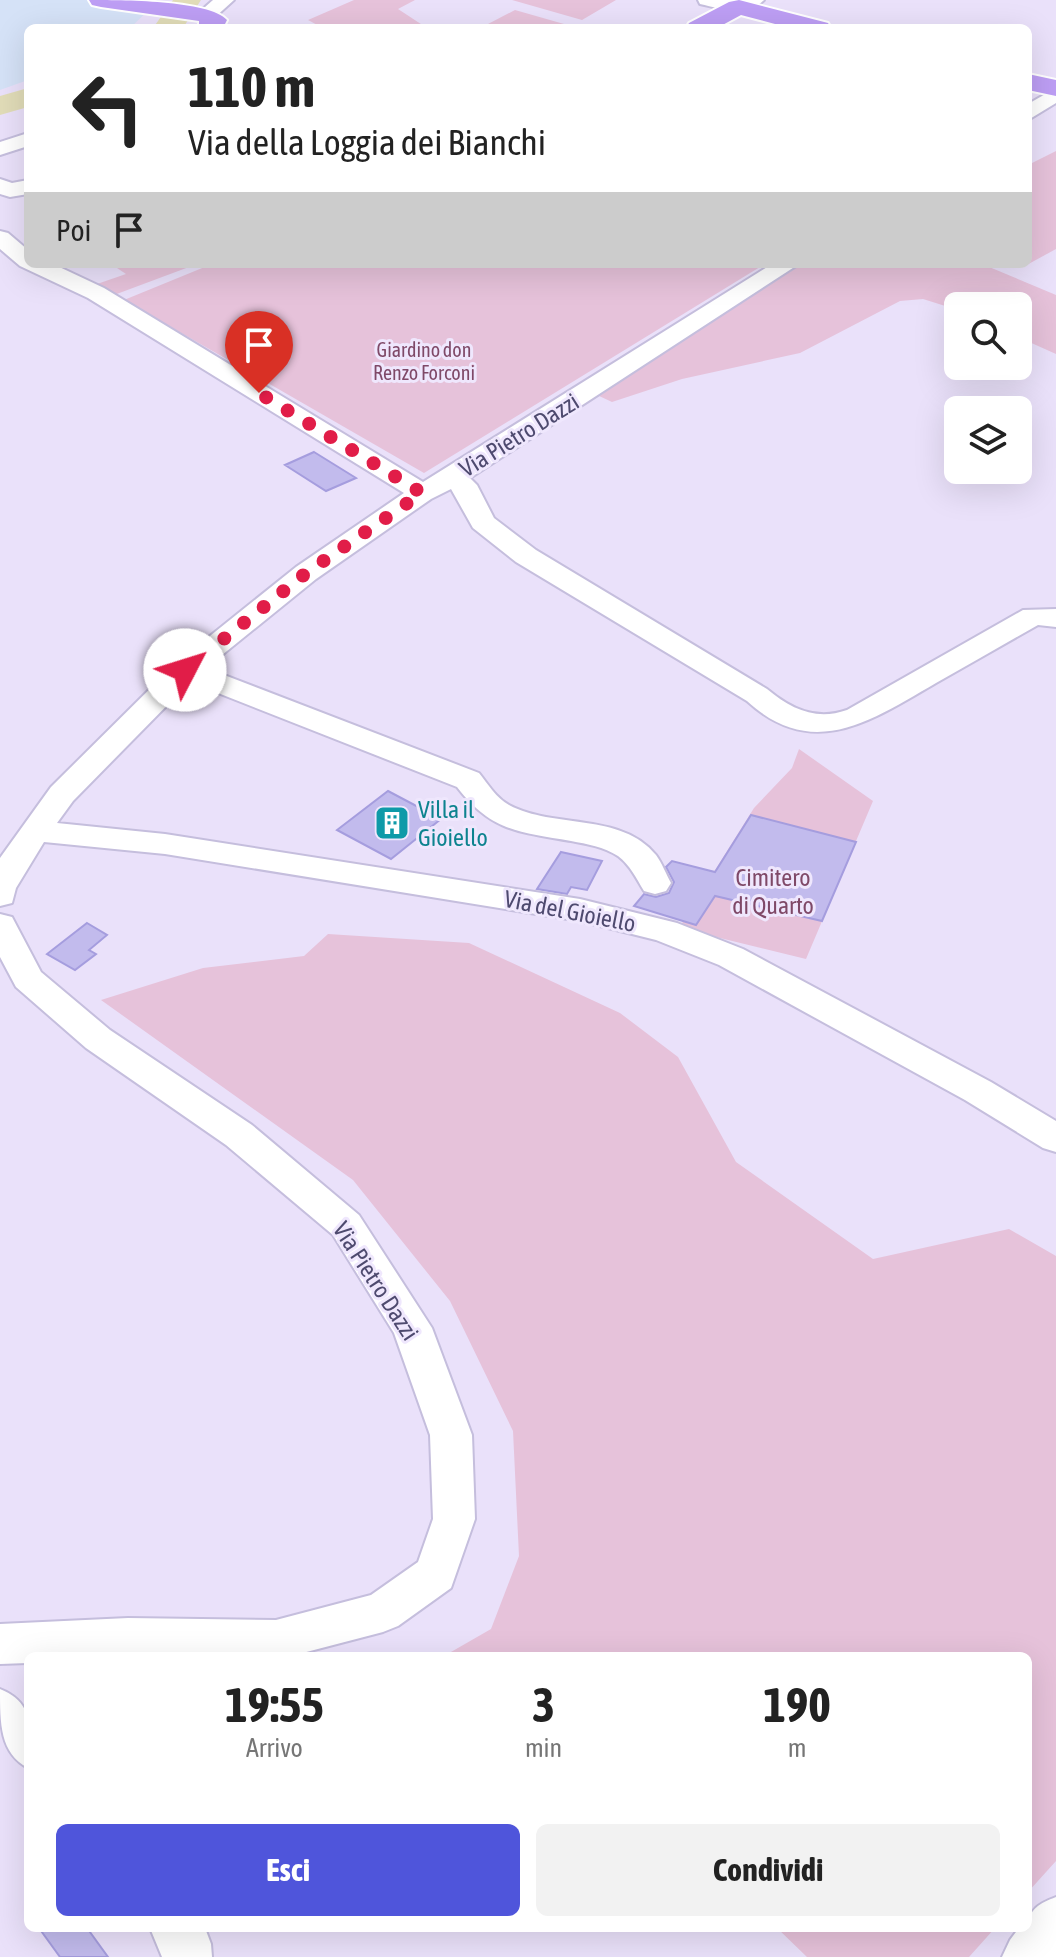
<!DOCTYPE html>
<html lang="it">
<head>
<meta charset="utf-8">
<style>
	body { margin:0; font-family:"Asap Condensed",sans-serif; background:#f2f2f2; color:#222; height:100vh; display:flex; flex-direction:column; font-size:30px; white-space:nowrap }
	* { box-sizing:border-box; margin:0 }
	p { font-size:26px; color:#767676 }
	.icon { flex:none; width:44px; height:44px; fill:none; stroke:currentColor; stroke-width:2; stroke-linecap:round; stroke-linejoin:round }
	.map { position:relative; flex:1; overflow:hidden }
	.drawer { position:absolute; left:24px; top:1652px; width:1008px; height:280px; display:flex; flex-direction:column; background:#fff; border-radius:12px; box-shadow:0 8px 32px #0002 }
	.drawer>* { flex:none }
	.guide { position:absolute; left:24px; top:24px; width:1008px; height:244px; border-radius:12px; box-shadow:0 8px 32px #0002; background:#fff; color:#222; overflow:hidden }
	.tools { position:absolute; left:944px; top:292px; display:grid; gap:16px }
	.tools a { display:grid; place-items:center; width:88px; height:88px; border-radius:12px; background:#fff; box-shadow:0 8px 32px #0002; font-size:40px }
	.pin { position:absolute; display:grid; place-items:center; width:68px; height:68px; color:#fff; margin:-82px -34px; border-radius:50% 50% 50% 0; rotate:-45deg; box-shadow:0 0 8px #0007 }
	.pin .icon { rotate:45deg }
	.me { position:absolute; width:88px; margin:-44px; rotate:50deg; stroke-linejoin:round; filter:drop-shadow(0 0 6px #0008) }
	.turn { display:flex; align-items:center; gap:28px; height:168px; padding:0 32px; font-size:36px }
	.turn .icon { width:104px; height:104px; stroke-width:2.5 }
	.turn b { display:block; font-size:56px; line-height:68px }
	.then { display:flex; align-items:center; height:76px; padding:0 32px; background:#0003; gap:16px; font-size:30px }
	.eta { display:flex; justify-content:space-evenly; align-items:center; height:136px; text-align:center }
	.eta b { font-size:48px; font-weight:700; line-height:56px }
	.button { display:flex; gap:16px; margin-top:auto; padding:16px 32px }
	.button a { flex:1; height:92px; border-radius:12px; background:#4f55db; color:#fff; font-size:32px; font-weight:700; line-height:92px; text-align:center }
	.button a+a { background:#f2f2f2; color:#222 }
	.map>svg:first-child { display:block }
</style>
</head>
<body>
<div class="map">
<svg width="1056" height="1957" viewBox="0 0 1056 1957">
	<rect width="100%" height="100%" fill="#eae1fa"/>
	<path fill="#d5e2f7" d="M0 0H159L130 28H28V80L0 90Z"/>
	<path fill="#e6c2da" d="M354 0H415L398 9 427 28H323L308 20Z
		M512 0H616L582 20Z
		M515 10 564 24 557 28H502L488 24Z
		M1056 151V249L1023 267 1017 264H1028V165Z
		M111 264H197L114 295 97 284 126 274Z
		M212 264H765L424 473 124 300Z
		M802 264H982L1056 295V354L1018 337V306H958V310L923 299 900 301 800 353 682 379 612 402 597 395Z
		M799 749 873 801 806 959 679 928 754 808 792 768Z
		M328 934 469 943 620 1013 678 1057 736 1162 873 1259 1009 1229 1056 1256V1861L1028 1892V1656H444L491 1629 519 1556 513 1431 450 1301 353 1180 101 1000 203 968 304 956Z
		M777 1928H995L969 1957H807Z"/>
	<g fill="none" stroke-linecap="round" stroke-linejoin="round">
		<path fill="#e1dcb8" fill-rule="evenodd" d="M173 0H201L183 28H153Z
			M28 88V107L0 115V96Z"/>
	</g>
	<path fill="#c2bbed" stroke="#a59dde" stroke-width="2" d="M314 452 356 478 326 491 285 465Z
		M388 791 441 819 391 859 337 830Z
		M751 815 856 842 822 921 715 896 696 925 634 906 644 894 656 897 669 893 674 882 666 867 672 861 715 872Z
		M561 852 602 861 587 890 571 887 567 894 537 889Z
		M87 923 107 935 89 950 96 954 75 970 47 954Z
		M39 1928H87L108 1957H60Z"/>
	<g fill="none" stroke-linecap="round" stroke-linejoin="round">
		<defs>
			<path id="minor" d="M213 0H234L213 19H199L196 15Z
				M698 0H764C746 18 722 9 700 4Z
				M1056 88V103L1028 120V104Z
				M28 133V146L0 155V142Z
				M0 179 12 183 28 180V194L10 197 0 194Z
				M0 231 8 233 28 250V264H53L104 288 423 482 772 264H799L470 478 477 485 494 518 536 550 767 689C791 709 816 721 847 710L1023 610 1056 609V627L1038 625C1004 644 970 664 936 683 872 720 813 762 747 701L516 562 473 528 451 489 431 499 316 579 206 668 479 773C488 784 496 798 509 805 554 829 621 812 656 855 662 863 666 874 671 883L666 891 655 894 644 891C636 878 630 865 618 856 604 847 587 844 571 841 518 832 491 831 457 787L190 682 73 801 57 823 165 834 580 899 677 923 743 949 991 1082 1056 1121V1152L1043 1148 965 1100 719 965 656 940 580 921 165 854 44 842 16 888 12 903 0 906V858L51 787 175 664 296 567 404 493 88 298 20 266 0 249Z
				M0 914 12 917 41 972 110 1030 252 1125 359 1215 432 1328 472 1435 475 1519 451 1588 398 1626 383 1632 291 1656H28V1663L0 1664V1624L128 1618 276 1620 371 1595 418 1562 433 1519 430 1435 394 1333 333 1235 226 1145 86 1048 16 987 0 957Z
				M0 1689C38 1704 28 1733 28 1768 0 1753 0 1724 0 1689Z
				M1056 1897V1957H1002L1010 1940 1019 1928H1028C1028 1909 1040 1903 1056 1897Z
				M150 1928H205L211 1944 212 1957H162Z"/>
			<path id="major" d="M89 0C119 0 210 0 227 20L223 28H199V21L101 7 92 5Z
				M739 0 828 23 831 28H790L741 15 717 28H686L689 23 729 2Z
				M1028 74 1056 80V96L1028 90Z"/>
		</defs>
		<use href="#minor" stroke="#c5bedd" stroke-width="4"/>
		<use href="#major" stroke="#fff" stroke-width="4"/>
		<use href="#minor" fill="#fff" fill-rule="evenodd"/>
		<use href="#major" fill="#bd9ef4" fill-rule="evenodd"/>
	</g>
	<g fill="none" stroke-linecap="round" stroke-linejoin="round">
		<path stroke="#e11d48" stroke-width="14" stroke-dasharray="0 25.2" d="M185 670 306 573 422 493 259 393"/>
	</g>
	<defs>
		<symbol id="building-square" viewBox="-11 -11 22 22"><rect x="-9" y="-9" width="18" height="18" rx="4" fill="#0f9aa8" stroke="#efe7fd"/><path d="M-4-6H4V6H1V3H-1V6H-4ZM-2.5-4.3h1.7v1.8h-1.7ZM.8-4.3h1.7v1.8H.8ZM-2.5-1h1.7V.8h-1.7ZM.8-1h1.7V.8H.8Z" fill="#fff"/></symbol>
	</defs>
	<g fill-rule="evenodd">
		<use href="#building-square" x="372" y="803" width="40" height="40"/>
	</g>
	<g text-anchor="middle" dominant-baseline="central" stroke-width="6" stroke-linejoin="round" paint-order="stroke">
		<g font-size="20" fill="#7f4968" stroke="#efe7fd">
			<text x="424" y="349">Giardino don<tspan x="424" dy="23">Renzo Forconi</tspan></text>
		</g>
		<g font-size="24" fill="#4e4a6f" stroke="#efe7fd">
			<text transform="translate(519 435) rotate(-32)">Via Pietro Dazzi</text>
			<text transform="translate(570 911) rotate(11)">Via del Gioiello</text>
			<text transform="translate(376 1281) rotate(57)">Via Pietro Dazzi</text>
		</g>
		<g font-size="24" fill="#0d838f" stroke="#efe7fd" text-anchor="start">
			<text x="418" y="809">Villa il<tspan x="418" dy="28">Gioiello</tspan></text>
		</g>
		<g font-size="24" fill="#7f4968" stroke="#efe7fd">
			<text x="773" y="877">Cimitero<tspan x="773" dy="28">di Quarto</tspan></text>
		</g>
	</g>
</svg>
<div class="tools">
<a><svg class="icon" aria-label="search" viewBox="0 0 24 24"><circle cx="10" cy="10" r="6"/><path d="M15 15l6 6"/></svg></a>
<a><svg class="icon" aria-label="layers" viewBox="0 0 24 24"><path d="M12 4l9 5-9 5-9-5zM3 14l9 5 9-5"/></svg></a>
</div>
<div class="pin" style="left:259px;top:393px;background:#d93025"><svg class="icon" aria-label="arrive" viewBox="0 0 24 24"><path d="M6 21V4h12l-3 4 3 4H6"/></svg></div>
<svg class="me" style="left:185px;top:670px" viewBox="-20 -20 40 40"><circle r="19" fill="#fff"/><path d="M0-13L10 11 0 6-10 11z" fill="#e11d48"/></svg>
<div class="guide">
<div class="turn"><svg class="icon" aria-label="left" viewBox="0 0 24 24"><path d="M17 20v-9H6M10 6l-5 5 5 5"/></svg><div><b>110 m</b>Via della Loggia dei Bianchi</div></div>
<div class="then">Poi<svg class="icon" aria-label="arrive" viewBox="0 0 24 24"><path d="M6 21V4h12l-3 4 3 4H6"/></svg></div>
</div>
<section class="drawer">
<div class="eta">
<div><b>19:55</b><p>Arrivo</p></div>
<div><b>3</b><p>min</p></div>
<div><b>190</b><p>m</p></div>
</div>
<div class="button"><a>Esci</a><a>Condividi</a></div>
</section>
</div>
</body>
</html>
